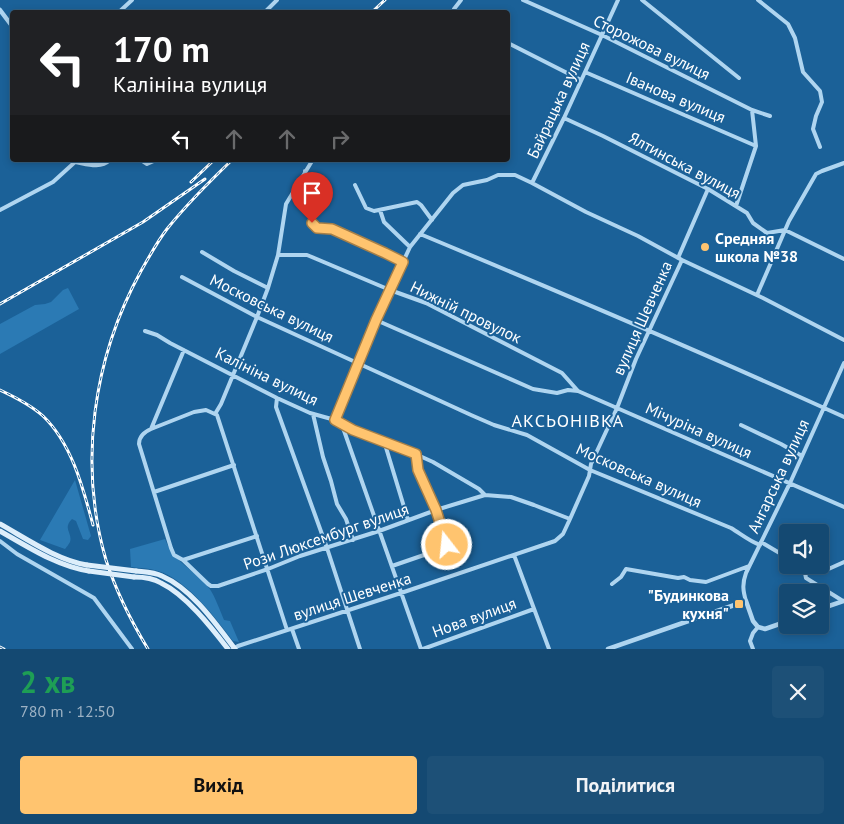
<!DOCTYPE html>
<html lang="uk">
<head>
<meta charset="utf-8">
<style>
	body { margin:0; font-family:"PT Sans",sans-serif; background:#1d5077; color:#f1f3f6; height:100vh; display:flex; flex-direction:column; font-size:19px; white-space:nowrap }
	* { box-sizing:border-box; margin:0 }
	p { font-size:16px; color:#9db2c4 }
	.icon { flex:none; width:28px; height:28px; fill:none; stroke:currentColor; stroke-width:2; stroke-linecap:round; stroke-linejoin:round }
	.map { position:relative; height:649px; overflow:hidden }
	.drawer { display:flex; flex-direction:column; background:#144972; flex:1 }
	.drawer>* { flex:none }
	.hud { position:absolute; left:10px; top:10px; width:500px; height:152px; border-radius:5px; box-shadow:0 2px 8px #0003,0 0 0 1px #336184; background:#202124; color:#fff; overflow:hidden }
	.tools { position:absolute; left:779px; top:524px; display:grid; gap:10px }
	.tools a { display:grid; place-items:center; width:50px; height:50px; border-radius:5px; background:#144972; box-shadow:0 2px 8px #0003,0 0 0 1px #336184; font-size:25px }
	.pin { position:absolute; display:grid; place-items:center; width:42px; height:42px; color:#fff; margin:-51px -21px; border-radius:50% 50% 50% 0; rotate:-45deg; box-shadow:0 0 5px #0007 }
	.pin .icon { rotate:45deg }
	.me { position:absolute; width:55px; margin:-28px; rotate:344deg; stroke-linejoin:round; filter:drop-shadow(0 0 4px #0008) }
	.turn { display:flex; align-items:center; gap:18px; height:105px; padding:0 20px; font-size:22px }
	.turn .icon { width:65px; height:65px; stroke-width:2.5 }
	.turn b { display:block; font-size:35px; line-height:42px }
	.lanes { display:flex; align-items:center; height:48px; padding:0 20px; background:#0003; justify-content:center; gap:25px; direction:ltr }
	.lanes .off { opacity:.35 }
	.round { display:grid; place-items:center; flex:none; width:52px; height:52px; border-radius:5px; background:#1d5077 }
	.headline { display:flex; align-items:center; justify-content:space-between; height:85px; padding:0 20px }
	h1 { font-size:30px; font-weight:800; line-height:38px; color:#1e9e55 }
	.button { display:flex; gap:10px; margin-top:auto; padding:10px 20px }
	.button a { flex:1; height:58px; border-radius:5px; background:#ffc46f; color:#111; font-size:20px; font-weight:800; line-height:58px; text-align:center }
	.button a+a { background:#1d5077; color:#f1f3f6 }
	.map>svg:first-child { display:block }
</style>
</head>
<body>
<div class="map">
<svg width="844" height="649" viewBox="0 0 844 649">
	<rect width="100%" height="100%" fill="#1b6198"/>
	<path fill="#2b7ab4" d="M68 288 79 309 0 354V324L35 305 45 304 51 302 63 290Z
		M75 480 91 536 88 540 83 539 76 521 72 519C62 529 73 533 70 542 69 544 66 548 65 549L40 540Z
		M165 539C174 563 194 569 209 588 215 596 220 611 224 620L230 621 239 642 233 641C216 618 186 579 158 571 149 568 140 568 131 567L130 549Z"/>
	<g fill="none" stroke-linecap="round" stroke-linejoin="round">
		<path stroke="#afd5f0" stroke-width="4" d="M523 0 602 35 752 110 770 116
			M642 0 739 78
			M758 0 788 24 795 38 803 72 820 91 822 102 816 116 813 129 820 147
			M119 12 132 0
			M265 12 277 0
			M454 12V9L461 0
			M508 43 581 80
			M585 72 756 146
			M564 118 603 136 708 189 747 213 753 223 767 233 785 230 844 259
			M141 160 147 164 156 160
			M75 162C87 164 100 169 110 160
			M305 171C306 187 306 216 317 228L332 229 403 262
			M532 183 564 118 618 0
			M355 185 366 208 374 211 417 202 421 205 432 220
			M736 206 756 146 752 110
			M0 210 53 182 75 162V160
			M380 210 384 222 410 247
			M420 234C562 293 704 353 844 417
			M202 252 234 271 268 288
			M278 255H307L390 290 426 303 562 373 578 391
			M678 258 708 189
			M182 277 257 317 471 415 494 425 527 435 590 470 731 528C741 534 749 541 760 545
			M757 295 789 221 816 174 822 171 844 163
			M376 320 533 389 557 393 568 390 578 391 844 507
			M145 331 157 335 170 343 277 398 310 413 335 420 353 430 411 452 433 462 479 489 485 495
			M184 350 151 429C144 432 139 436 139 444L171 548 174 555 183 560 257 536
			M277 398 276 407 327 548 360 649
			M215 414 221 404 257 317 268 288 278 255 286 204 312 161
			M313 414 323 457 331 481 337 504 346 519 353 540
			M335 420 376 320 410 247 453 193 463 185 487 180 498 175H515L532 183 586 212 638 236 682 260 763 298 844 340
			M342 425 421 649
			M741 425 781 444 802 456
			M151 429 194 412 206 410 217 415 287 630
			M384 441 408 520
			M154 492 234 465
			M0 541 17 554 94 598 132 649
			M761 542 788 558
			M514 555 549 649
			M183 560 208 584 211 586H218L268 569 300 556 379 531 436 510 485 495 511 497 534 505 570 519
			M796 565 805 573 824 571 844 562
			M392 566 424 555 447 545 436 510 418 470 416 454
			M805 573 806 578 843 601
			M612 584 621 577 626 569 678 578 684 577 690 580 706 582 749 566
			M746 601C743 591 742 584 746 573L790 483 844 363
			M292 629 299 649
			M233 649 238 646 401 593 555 541 563 534 570 519 589 476 591 464 617 408 636 359 682 260
			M423 649 534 609
			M753 649 750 641 753 633 758 627"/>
		<path stroke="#afd5f0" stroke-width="4.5" d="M0 10 12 26
			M84 160 96 162 102 160
			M820 609 844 601
			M608 649 746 601 753 621 758 627 765 629 788 621"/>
		<path stroke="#ddeefb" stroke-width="5" d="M0 524C27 539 57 560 87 565
			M0 531C28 547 57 566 89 571
			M136 571C145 572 154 572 162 576 192 589 216 624 235 649
			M134 577C144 577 153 578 161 583 186 595 211 627 228 649"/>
		<defs>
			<path id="rail" d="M372 12 385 0
				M191 182 214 160
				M0 304 143 222 205 179
				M0 390C15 397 31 405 43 416 72 444 83 488 93 525
				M0 647 4 649
				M148 649C131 621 116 591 106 560 78 464 93 358 141 271 149 257 157 242 167 229 187 204 209 182 232 160"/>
		</defs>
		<use href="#rail" stroke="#fff" stroke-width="3"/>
		<use href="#rail" stroke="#1b6198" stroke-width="1" stroke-dasharray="4" stroke-linecap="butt"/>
		<path stroke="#ddeefb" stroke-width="5" d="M87 565 136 571
			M89 571 134 577"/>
	</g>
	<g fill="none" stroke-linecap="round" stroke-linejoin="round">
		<defs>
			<path id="route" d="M312 223 317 228 332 229 385 253 403 262 376 320 335 420 353 430 416 454 418 470 436 510 447 545"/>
		</defs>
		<use href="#route" stroke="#a67f48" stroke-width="12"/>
		<use href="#route" stroke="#ffc46f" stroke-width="9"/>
	</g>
	<g fill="#ffc46f" stroke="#1b6198" stroke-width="2">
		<circle cx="705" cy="247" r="5"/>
		<rect x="734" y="599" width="10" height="10" rx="2.5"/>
	</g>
	<g text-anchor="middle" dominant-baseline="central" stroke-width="4" stroke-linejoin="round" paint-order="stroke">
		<g font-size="16" fill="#fff" stroke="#1b6198">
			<text transform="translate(652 47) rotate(26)">Сторожова вулиця</text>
			<text transform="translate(676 97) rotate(23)">Іванова вулиця</text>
			<text transform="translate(558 100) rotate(-65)">Байрацька вулиця</text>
			<text transform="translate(685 165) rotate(28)">Ялтинська вулиця</text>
			<text transform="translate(272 308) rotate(26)">Московська вулиця</text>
			<text transform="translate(466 312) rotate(26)">Нижній провулок</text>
			<text transform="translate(642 318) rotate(-66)">вулиця Шевченка</text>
			<text transform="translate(267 376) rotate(26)">Калініна вулиця</text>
			<text transform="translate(699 430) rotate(24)">Мічуріна вулиця</text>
			<text transform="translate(639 475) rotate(24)">Московська вулиця</text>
			<text transform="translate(778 476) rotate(-65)">Ангарська вулиця</text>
			<text transform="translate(326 536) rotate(-19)">Рози Люксембург вулиця</text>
			<text transform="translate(352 596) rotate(-18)">вулиця Шевченка</text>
			<text transform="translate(474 617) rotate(-20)">Нова вулиця</text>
		</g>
		<g font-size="16" font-weight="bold" fill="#fff" stroke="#1b6198" text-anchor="start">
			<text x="715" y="238">Средняя<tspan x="715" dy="18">школа №38</tspan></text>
			<text x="729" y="595" text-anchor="end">"Будинкова<tspan x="729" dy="18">кухня"</tspan></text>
		</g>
		<g font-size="18" letter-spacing="1" fill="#fff" stroke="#1b6198">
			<text x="568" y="420">АКСЬОНІВКА</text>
		</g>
	</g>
</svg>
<div class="tools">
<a><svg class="icon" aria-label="sound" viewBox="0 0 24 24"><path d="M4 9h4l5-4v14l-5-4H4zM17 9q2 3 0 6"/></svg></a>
<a><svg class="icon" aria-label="layers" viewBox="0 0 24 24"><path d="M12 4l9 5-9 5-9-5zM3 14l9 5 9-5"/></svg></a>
</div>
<div class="pin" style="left:312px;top:223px;background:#d93025"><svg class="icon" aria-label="arrive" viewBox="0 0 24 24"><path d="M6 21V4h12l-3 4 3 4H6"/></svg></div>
<svg class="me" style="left:447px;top:545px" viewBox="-20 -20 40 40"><circle r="17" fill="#ffc46f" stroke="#fff" stroke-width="3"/><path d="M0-11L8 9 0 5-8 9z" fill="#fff"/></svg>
<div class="hud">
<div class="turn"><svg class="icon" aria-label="left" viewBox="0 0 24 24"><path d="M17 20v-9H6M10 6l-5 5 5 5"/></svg><div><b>170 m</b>Калініна вулиця</div></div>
<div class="lanes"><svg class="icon" aria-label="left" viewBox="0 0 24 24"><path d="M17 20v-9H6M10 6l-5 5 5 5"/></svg><svg class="icon off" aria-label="ahead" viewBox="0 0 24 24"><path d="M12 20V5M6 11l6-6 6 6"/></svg><svg class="icon off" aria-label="ahead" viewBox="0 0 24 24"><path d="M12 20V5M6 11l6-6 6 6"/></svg><svg class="icon off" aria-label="right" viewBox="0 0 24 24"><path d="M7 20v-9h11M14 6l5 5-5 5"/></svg></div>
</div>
</div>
<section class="drawer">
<div class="headline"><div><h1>2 хв</h1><p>780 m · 12:50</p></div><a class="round"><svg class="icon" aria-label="close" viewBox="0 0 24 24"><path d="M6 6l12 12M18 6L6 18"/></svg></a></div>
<div class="button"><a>Вихід</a><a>Поділитися</a></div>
</section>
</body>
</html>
